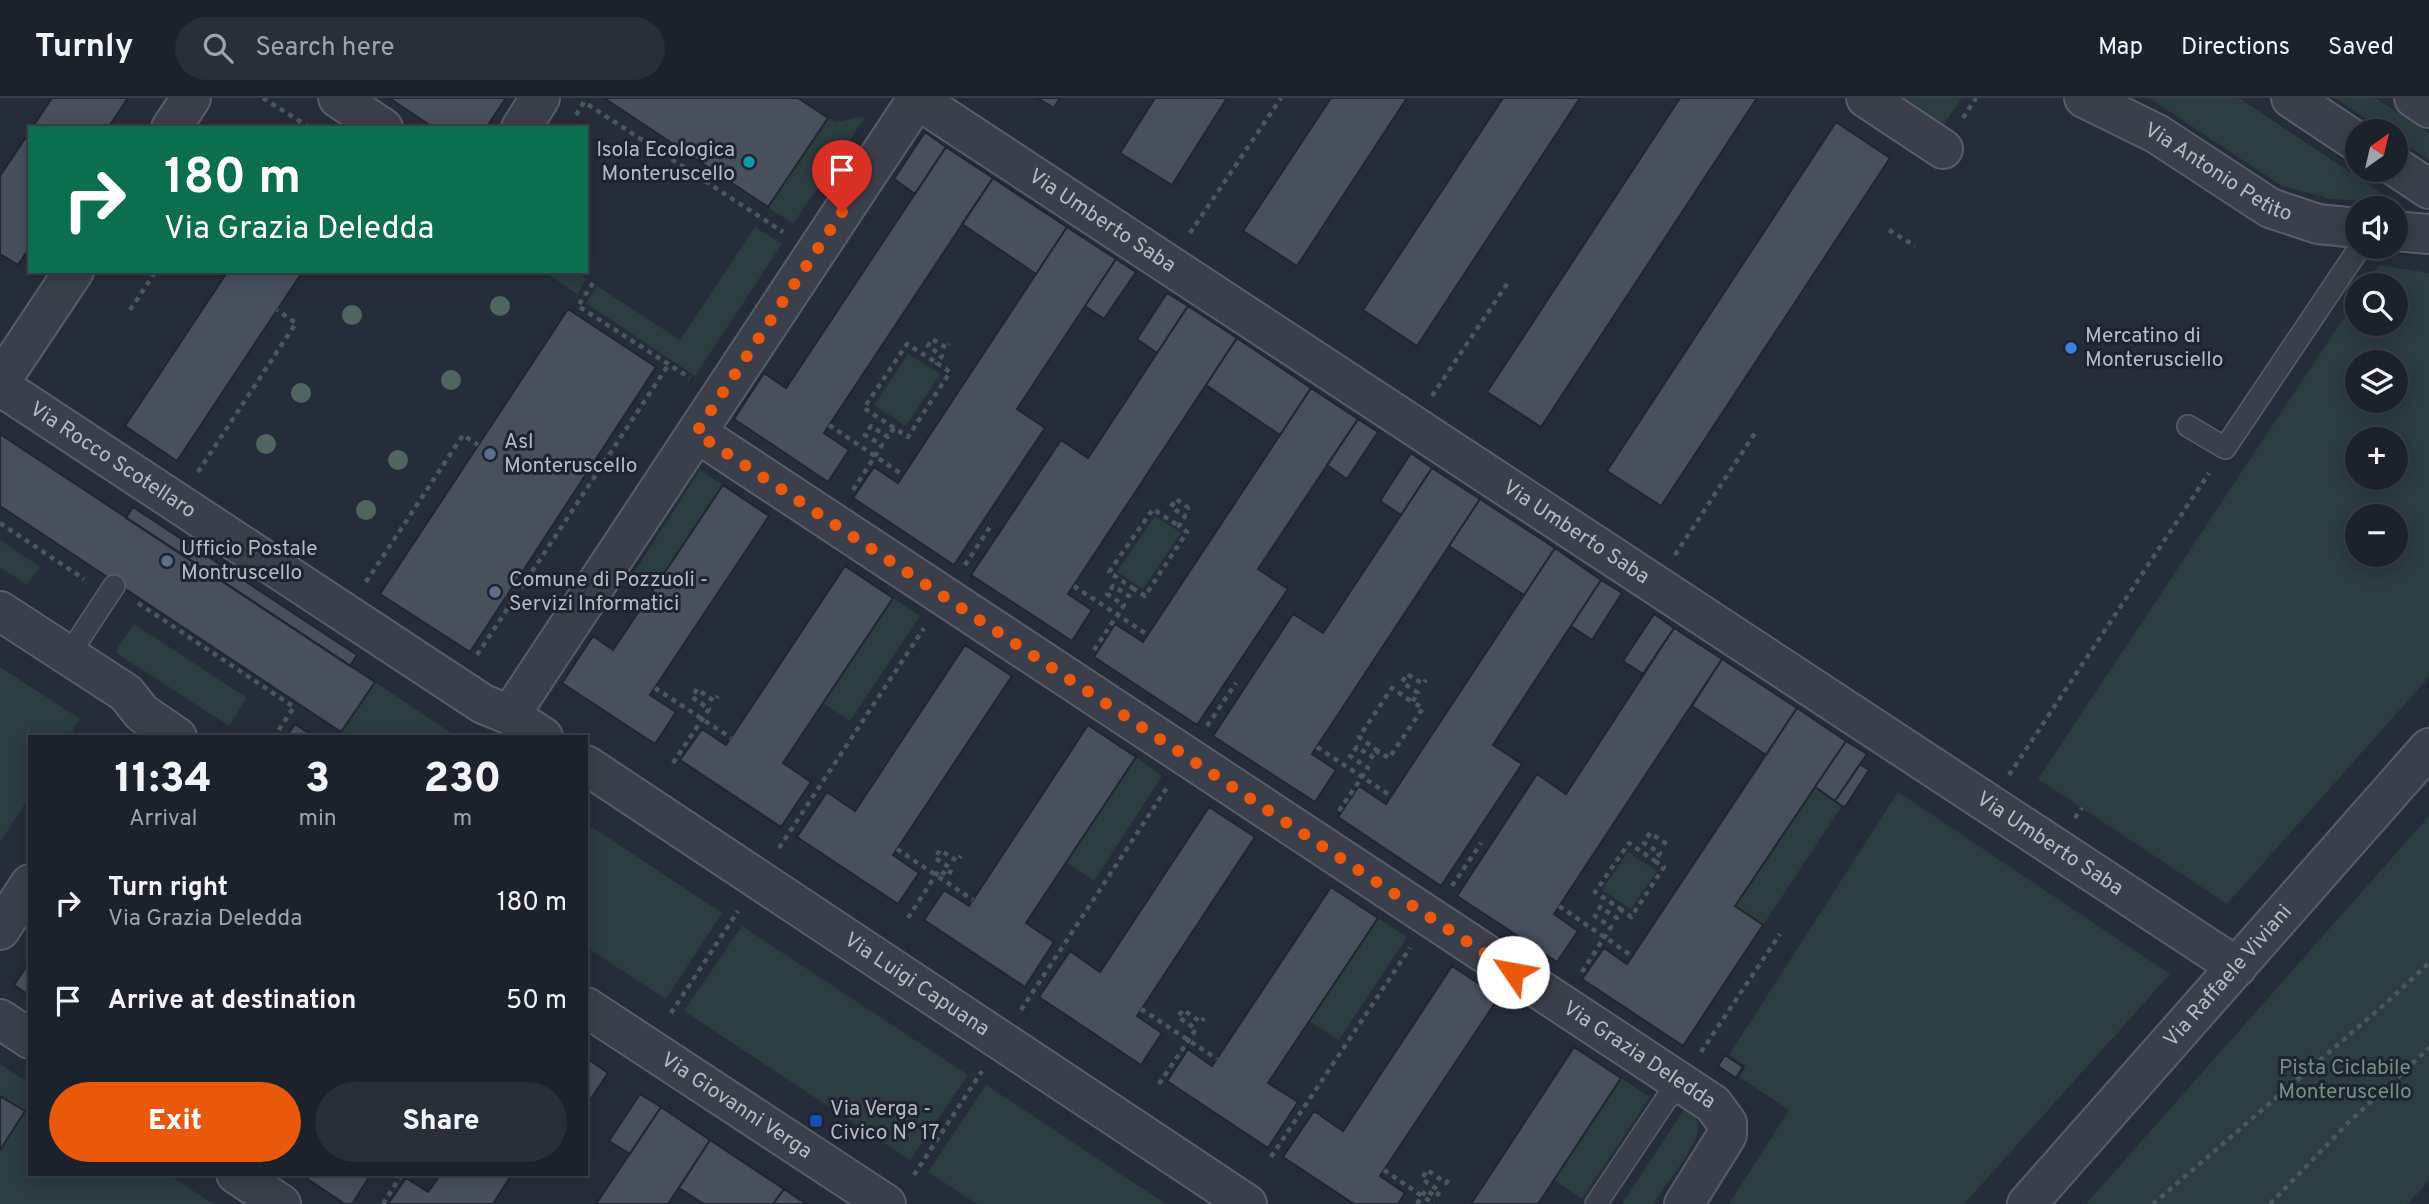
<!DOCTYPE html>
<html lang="en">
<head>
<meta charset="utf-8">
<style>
	body { margin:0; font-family:Overpass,sans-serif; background:#292f38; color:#f1f3f6; height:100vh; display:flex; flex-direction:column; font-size:26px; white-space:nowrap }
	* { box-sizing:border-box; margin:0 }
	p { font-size:23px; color:#a0a4a9 }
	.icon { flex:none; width:38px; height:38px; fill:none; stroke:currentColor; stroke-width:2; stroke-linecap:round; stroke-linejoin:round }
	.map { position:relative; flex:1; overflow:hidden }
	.panel { position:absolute; left:28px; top:637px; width:560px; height:441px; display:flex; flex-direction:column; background:#1c222c; border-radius:0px; box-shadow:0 4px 18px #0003,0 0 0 2px #3a3f48 }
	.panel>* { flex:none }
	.guide { position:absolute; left:28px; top:28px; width:560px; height:147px; border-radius:0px; box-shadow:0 4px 18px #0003,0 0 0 2px #3a3f48; background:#0b6e4f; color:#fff; overflow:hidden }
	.needle { width:46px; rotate:34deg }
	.fabs { position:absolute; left:2345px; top:21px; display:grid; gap:14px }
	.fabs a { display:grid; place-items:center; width:63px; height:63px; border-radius:50%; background:#1c222c; box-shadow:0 4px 18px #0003,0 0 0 2px #3a3f48; font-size:35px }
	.pin { position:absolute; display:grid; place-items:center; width:60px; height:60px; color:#fff; margin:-72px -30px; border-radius:50% 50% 50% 0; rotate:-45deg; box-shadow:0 0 7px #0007 }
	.pin .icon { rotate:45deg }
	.me { position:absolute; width:77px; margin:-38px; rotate:303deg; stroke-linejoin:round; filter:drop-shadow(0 0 5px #0008) }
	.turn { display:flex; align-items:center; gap:24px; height:147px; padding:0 21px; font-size:32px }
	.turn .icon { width:91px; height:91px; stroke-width:2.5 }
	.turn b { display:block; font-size:49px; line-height:60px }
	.eta { display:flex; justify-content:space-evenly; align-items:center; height:119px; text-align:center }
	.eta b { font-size:42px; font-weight:800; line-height:49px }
	.primary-button { display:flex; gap:14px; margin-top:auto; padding:14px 21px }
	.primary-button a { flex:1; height:80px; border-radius:42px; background:#ea580c; color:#fff; font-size:28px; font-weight:800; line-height:80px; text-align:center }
	.primary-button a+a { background:#292f38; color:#f1f3f6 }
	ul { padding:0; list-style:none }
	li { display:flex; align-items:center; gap:21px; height:98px; padding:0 21px }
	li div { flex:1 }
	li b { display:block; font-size:26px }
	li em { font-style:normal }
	header { display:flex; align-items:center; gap:42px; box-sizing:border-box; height:98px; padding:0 35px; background:#1c222c; border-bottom:2px solid #3a3f48 }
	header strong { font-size:33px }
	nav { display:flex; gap:38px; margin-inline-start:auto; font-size:24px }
	.search { width:490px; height:63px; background:#292f38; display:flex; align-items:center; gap:18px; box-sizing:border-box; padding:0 24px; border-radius:38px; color:#a0a4a9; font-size:26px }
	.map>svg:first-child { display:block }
</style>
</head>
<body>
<header>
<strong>Turnly</strong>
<div class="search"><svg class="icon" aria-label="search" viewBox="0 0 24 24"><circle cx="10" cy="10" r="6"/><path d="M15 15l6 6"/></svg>Search here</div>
<nav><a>Map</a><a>Directions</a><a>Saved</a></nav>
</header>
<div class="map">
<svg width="2429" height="1106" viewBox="0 0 2429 1106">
	<rect width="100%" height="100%" fill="#262d3a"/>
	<path fill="#2c3d3f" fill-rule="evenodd" d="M1896 0H1962L1941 30Z
		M2149 0H2239L2395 104 2331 101 2282 88Z
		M2335 0H2375L2429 35V62L2396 40V33H2386Z
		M866 18 793 126 768 109 828 20 836 24Z
		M755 129 782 146 695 278 586 205 597 188 680 242Z
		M2379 167 2429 175V579L2227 806 2038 681 2357 200V226H2396V187H2366ZM2357 264H2396V303H2357ZM2357 341H2396V380H2357ZM2357 418H2396V457H2357Z
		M543 173H575L586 181 577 196Z
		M908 256 940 276 906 328 874 307Z
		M700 372 723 387 654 490 633 476Z
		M1155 418 1181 435 1143 491 1117 474Z
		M0 442 40 469 27 487 0 469Z
		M893 500 920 518 850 623 823 605Z
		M134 526 247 600 229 628 115 554Z
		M0 569 80 621 68 639H30V698L0 744Z
		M375 584 457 639H338Z
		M1136 659 1162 678 1094 783 1066 764Z
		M1815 689 1842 708 1763 827 1735 808Z
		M1898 694 2170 876 1964 1106H1729L1789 1012 1739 979 1746 968 1729 957Z
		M2429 718V1083L2407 1106H2086Z
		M586 725 722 815 666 901 586 849Z
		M1628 754 1657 773 1631 811 1602 792Z
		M1378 820 1407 839 1339 942 1309 923Z
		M742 828 968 977 910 1062 684 913Z
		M0 966 30 986V1076H168L213 1106H0Z
		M1621 980 1650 999 1582 1101 1554 1082Z
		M986 987 1166 1106H977L928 1074Z
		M1685 1010C1692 1015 1697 1018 1698 1028 1701 1044 1663 1090 1653 1106H1622Z"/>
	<path fill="#48505e" stroke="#212632" stroke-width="2" d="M52 0H128L108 30H32Z
		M389 0H506L486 30H434Z
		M604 0H798L828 20 768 109Z
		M1037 0H1060L1054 10Z
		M1155 0H1227L1172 87 1120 55Z
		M1331 0H1407L1297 168 1243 133Z
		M1503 0H1580L1417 248 1363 212Z
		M1680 0H1757L1541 329 1487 294Z
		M1836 24 1890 60 1661 408 1607 373Z
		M30 33V149L18 167 0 156V78Z
		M925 34 946 49 915 96 894 81Z
		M946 49 993 80 824 335 849 352 828 384 734 321 764 275 786 290Z
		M993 80 1067 129 1036 176 962 126Z
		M1067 129 1116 161 1017 311 1045 330 954 467 853 400 874 369 898 385Z
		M1116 161 1136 174 1104 221 1085 208Z
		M228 173H303L177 363 125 328Z
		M1167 195 1188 208 1157 255 1137 241Z
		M1188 208 1237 240 1068 496 1092 512 1072 543 971 477 1061 342 1088 360Z
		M568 211 656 269 470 554 380 496Z
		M1237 240 1311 290 1280 337 1206 287Z
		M1311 290 1358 321 1258 471 1288 491 1197 627 1094 559 1115 526 1143 544Z
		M1358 321 1378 334 1347 381 1327 367Z
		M0 336 375 584 341 634 0 408Z
		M1411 355 1432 370 1401 417 1380 403Z
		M1432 370 1480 401 1312 656 1336 672 1315 704 1213 638 1293 516 1323 535Z
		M723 387 769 418 650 597 676 614 655 646 562 585 593 538 613 552Z
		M1480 401 1555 450 1524 497 1449 448Z
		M133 409 357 557 350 568 126 420Z
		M1555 450 1601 482 1493 647 1522 666 1441 788 1338 719 1359 688 1386 706Z
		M845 468 893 500 783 665 811 684 781 729 680 662 702 631 726 647Z
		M1601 482 1622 495 1592 542 1571 528Z
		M1654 516 1674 530 1643 576 1623 563Z
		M1674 530 1722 561 1554 816 1578 833 1557 864 1457 798 1537 676 1566 696Z
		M965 547 1012 578 893 757 919 775 898 806 797 739 827 694 855 713Z
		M1722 561 1797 610 1766 657 1692 608Z
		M1797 610 1846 643 1735 808 1763 827 1683 948 1582 881 1604 850 1627 866Z
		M295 626 314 639H286Z
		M1088 627 1136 659 1026 825 1054 844 1025 889 924 822 944 792 969 808Z
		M1846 643 1867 656 1835 703 1815 689Z
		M1860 666 1869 672 1845 709 1842 708 1835 703Z
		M1209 709 1255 739 1137 918 1162 935 1141 967 1039 899 1070 853 1100 874Z
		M1331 789 1378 820 1268 985 1298 1004 1268 1050 1167 983 1188 951 1212 968Z
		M30 863V898L14 887Z
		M1452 868 1499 899 1380 1078 1405 1095 1398 1106H1354L1283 1059 1314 1013 1343 1033Z
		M1574 949 1621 980 1538 1106H1471Z
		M1725 957 1743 969 1736 980 1718 968Z
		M588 961 608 975 586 1008V965Z
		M640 996 661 1009 630 1056 609 1043Z
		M0 998 25 1013 0 1052Z
		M661 1009 710 1042 668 1106H596Z
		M710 1042 784 1091 773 1106H704L679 1090Z
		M300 1076H371L352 1106H345Z
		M441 1076H512L493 1106H388L406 1080 428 1094Z
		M784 1091 806 1106H773Z"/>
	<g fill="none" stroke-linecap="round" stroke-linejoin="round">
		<defs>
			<path id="service" d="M2188 328 2225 350 2360 149
				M68 558 114 488
				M1596 1106 1665 1003 1680 985"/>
			<g id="minor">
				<path d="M338 0 383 30"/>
				<path id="s1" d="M915 0 2237 869"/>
				<path d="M1866 0 1943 51"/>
				<path id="s2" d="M2084 0 2157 36 2270 110 2318 126 2357 130"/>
				<path d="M2291 0 2357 44"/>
				<path d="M2414 0 2429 10"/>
				<path d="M171 30 191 0"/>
				<path d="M521 30 540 0"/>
				<path d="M2396 69 2429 91"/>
				<path d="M2396 133 2429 136"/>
				<path d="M0 284 74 173"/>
				<path id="s3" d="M0 288 483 606 510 617 543 639"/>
				<path id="s4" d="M697 335 1713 1006 1727 1025V1037L1684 1106"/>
				<path d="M0 513 126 595 142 615 177 639"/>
				<path d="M510 617 917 1"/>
				<path id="s5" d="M586 667 1247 1106"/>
				<path d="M0 832 30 786"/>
				<path id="s6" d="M586 909 886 1106"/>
				<path d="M0 921 30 941"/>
				<path d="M236 1076 281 1106"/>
				<path id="s7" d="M2027 1106 2429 650"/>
			</g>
		</defs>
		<use href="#service" stroke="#585d69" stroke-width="24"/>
		<use href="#minor" stroke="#585d69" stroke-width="42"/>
		<path stroke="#4a585d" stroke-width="4.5" stroke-dasharray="5 5" stroke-linecap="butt" d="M263 0 309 29
			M576 17 584 4 783 134
			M1963 20 1976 0
			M1889 132 1915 148
			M1190 135 1281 0
			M593 185 578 208 690 280
			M130 212 156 173
			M1432 298 1509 183
			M829 327 903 377
			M894 330 864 310 907 246 937 265
			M198 374 296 225 277 212
			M853 392 882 347 865 337 871 328 888 339 894 330 908 339 950 274 937 265 942 258 928 248 932 241 947 250 949 246
			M0 425 84 481
			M1675 457 1755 335
			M965 467 990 429
			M366 484 463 337 478 347
			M1074 488 1148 537
			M1134 491 1109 474 1153 411 1179 428
			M138 505 294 609 274 639
			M1094 552 1124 507 1107 496 1113 488 1129 498 1134 491 1145 498 1187 434 1179 428 1185 418 1171 409 1176 401 1189 410 1191 408
			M477 557 669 266
			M655 590 731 640
			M1207 628 1236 585
			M1317 649 1391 698
			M1378 653 1359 639 1392 590 1412 604
			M673 665 709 611 692 599 697 591 714 603 718 598
			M2009 677 2209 375
			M1339 713 1368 670 1350 658 1357 649 1374 660 1378 653 1389 660 1423 610 1412 604 1418 595 1402 584 1407 576 1423 586 1426 582
			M2075 720 2082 710
			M779 750 924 530
			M897 751 973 802
			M1452 788 1481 745
			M1559 808 1632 858
			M1622 812 1595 794 1629 745 1655 763
			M908 820 939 772 948 778 952 771 935 760 940 752 957 763 961 758
			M1582 874 1611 829 1595 818 1600 809 1617 820 1622 812 1631 819 1664 769 1655 763 1660 755 1644 745 1650 735 1667 746 1670 742
			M1141 911 1217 961
			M1021 912 1168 688
			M671 915 738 813
			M1701 954 1780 836
			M1159 986 1196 931 1178 919 1183 912 1201 924 1204 920
			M1271 1059 1410 850
			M1384 1072 1434 1106
			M914 1077 982 973
			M383 1106 402 1076
			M1417 1106 1426 1092 1436 1099 1440 1093 1422 1081 1427 1072 1446 1085 1449 1081
			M2153 1106 2385 906 2429 865
			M2270 1106 2349 1024 2429 950"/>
		<use href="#service" stroke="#3a3f4b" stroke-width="21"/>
		<use href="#minor" stroke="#3a3f4b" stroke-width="38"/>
	</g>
	<g fill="#4e665e">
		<circle cx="500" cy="208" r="10"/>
		<circle cx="352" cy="217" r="10"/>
		<circle cx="451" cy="282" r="10"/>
		<circle cx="301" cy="295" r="10"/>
		<circle cx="266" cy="346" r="10"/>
		<circle cx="398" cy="362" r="10"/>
		<circle cx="366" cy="412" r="10"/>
	</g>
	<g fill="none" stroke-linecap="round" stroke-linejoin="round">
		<path stroke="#ea580c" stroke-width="12" stroke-dasharray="0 21.6" d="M842 114 696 335 1513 874"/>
	</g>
	<circle fill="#0f9aa8" stroke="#1f2430" stroke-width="2.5" cx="749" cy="64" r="7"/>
	<circle fill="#3f7fe0" stroke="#1f2430" stroke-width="2.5" cx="2071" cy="250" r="7"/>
	<g fill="#5c6f8a" stroke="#1f2430" stroke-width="2.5">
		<circle cx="490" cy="356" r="7"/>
		<circle cx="167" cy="463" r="7"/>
		<circle cx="495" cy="494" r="7"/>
	</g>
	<rect fill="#1a4fb4" stroke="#1f2430" stroke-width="2.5" x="809" y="1016" width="14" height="14" rx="3.5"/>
	<g text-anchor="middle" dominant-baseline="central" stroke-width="6" stroke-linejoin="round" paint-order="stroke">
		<g font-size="21" fill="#b5bac6" stroke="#1f2430" text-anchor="start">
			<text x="735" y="52" text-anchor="end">Isola Ecologica<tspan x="735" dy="24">Monteruscello</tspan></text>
			<text x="2085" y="238">Mercatino di<tspan x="2085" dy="24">Monterusciello</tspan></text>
			<text x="504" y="344">Asl<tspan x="504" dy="24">Monteruscello</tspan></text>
			<text x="181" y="451">Ufficio Postale<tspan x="181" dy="24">Montruscello</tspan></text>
			<text x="509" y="482">Comune di Pozzuoli -<tspan x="509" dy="24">Servizi Informatici</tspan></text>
			<text x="830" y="1011">Via Verga -<tspan x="830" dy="24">Civico N° 17</tspan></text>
		</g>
		<g font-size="21" fill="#b5bac6" stroke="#1f2430">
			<text stroke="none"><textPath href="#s2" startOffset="154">Via Antonio Petito</textPath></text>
			<text stroke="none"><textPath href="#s1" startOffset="224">Via Umberto Saba</textPath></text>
			<text stroke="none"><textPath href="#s3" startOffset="135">Via Rocco Scotellaro</textPath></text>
			<text stroke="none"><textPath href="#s1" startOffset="791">Via Umberto Saba</textPath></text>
			<text stroke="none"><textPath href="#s1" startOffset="1358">Via Umberto Saba</textPath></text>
			<text stroke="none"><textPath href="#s7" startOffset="304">Via Raffaele Viviani</textPath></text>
			<text stroke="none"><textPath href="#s5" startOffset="397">Via Luigi Capuana</textPath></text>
			<text stroke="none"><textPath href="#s4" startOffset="1129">Via Grazia Deledda</textPath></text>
			<text stroke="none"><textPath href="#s6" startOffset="180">Via Giovanni Verga</textPath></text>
		</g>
		<g font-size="21" fill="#6f947b" stroke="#1f2430">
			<text x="2345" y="970">Pista Ciclabile<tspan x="2345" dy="24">Monteruscello</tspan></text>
		</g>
	</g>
</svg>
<div class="fabs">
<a><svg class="needle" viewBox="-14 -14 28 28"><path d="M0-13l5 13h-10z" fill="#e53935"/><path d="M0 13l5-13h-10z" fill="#a0a4a9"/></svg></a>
<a><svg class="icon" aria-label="sound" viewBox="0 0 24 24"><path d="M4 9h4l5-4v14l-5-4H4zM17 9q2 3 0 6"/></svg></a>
<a><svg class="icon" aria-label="search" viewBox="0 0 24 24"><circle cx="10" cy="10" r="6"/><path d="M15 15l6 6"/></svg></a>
<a><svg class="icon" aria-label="layers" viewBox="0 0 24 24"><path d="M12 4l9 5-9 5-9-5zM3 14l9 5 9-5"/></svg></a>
<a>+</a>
<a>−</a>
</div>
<div class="pin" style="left:842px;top:114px;background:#d93025"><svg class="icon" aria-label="arrive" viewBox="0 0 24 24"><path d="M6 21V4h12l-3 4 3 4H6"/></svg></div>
<svg class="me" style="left:1513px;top:874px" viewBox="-20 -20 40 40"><circle r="19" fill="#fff"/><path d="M0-13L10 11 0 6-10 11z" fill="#ea580c"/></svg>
<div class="guide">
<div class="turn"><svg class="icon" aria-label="right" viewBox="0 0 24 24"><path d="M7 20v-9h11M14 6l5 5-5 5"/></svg><div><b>180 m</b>Via Grazia Deledda</div></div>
</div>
<section class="panel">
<div class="eta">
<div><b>11:34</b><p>Arrival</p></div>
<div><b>3</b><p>min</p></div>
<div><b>230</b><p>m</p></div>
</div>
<ul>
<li><svg class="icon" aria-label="right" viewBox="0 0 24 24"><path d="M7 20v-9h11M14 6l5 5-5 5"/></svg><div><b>Turn right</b><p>Via Grazia Deledda</p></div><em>180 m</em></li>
<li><svg class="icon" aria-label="arrive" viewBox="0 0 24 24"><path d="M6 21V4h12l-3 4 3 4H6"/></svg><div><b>Arrive at destination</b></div><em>50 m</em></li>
</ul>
<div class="primary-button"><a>Exit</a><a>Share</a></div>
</section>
</div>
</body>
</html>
